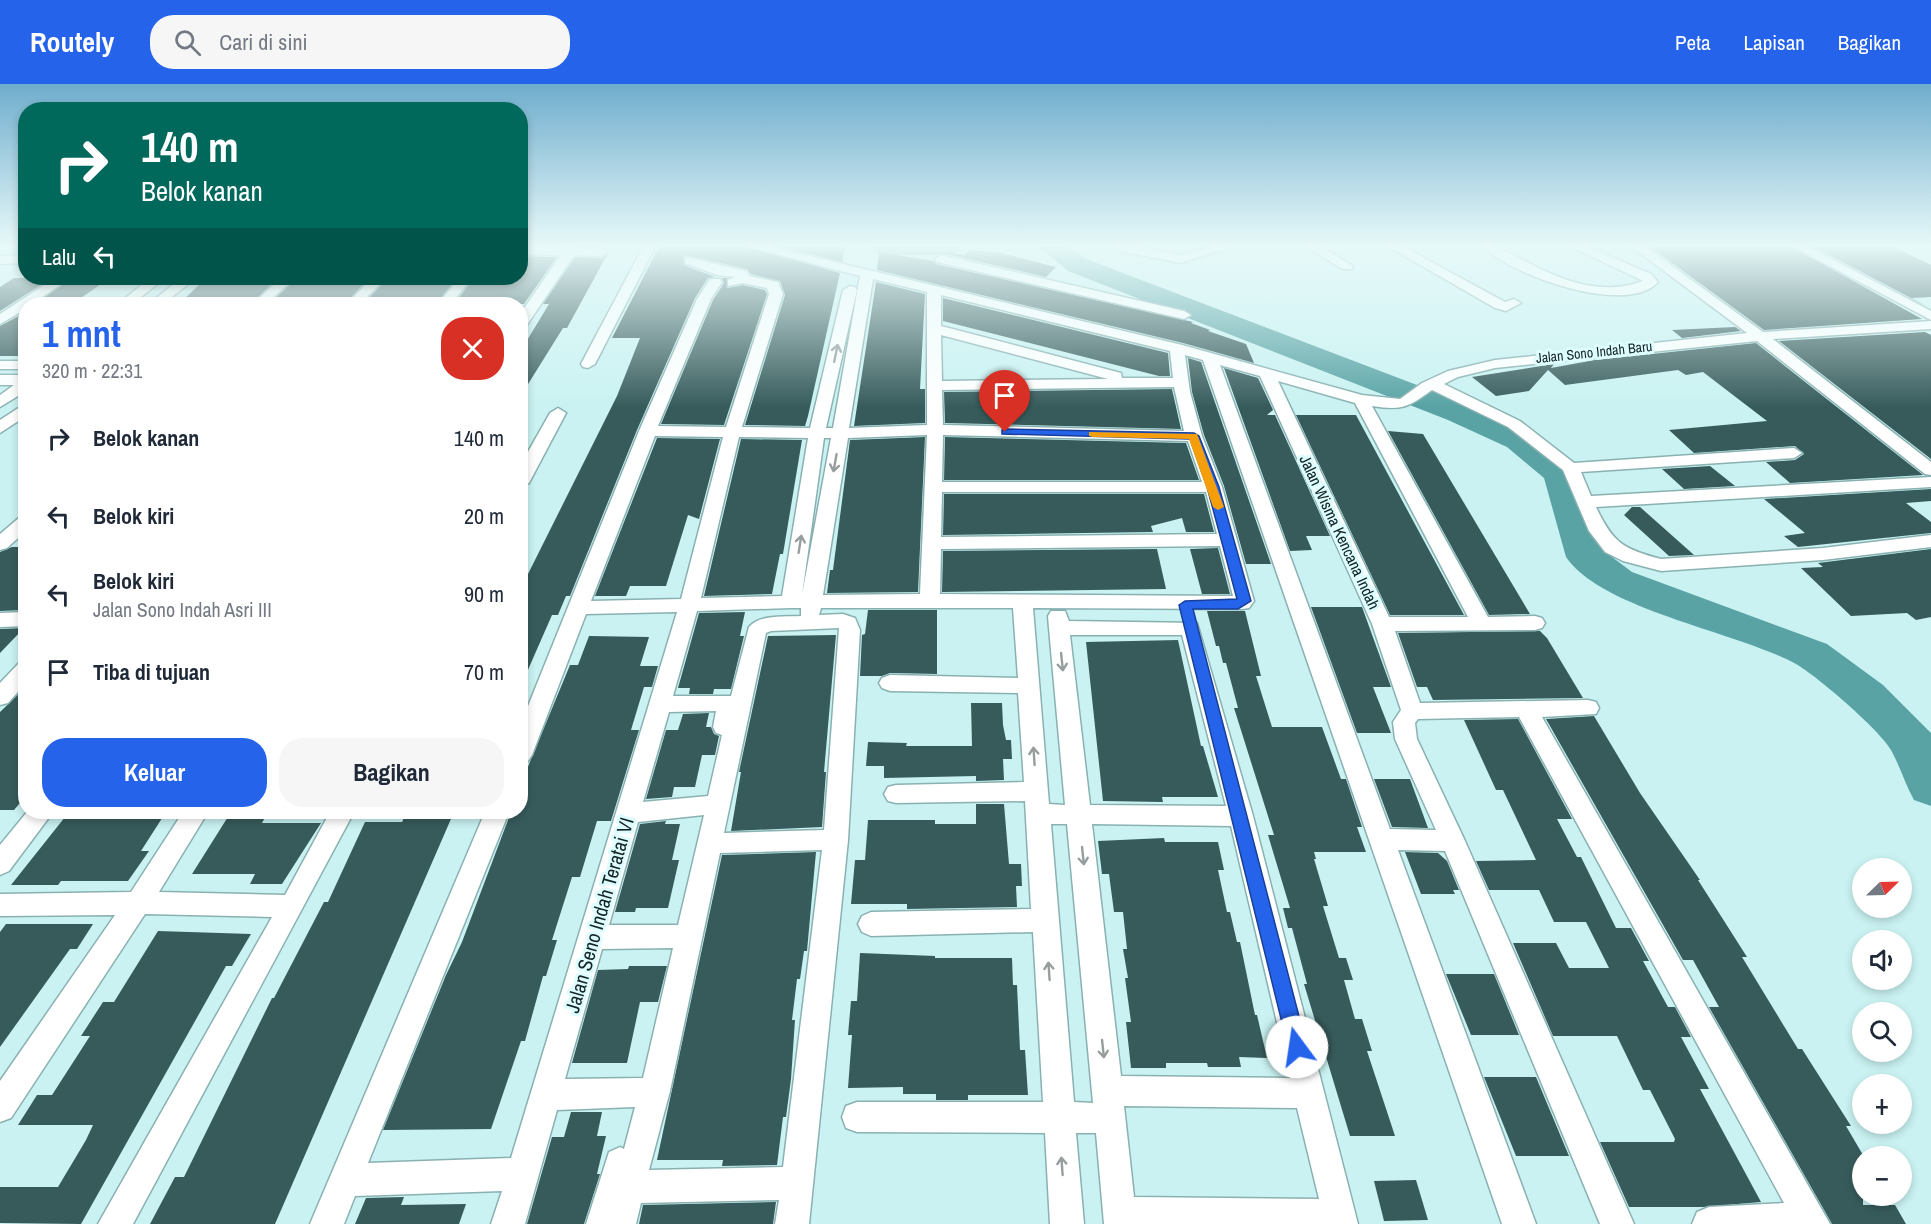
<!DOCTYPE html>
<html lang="id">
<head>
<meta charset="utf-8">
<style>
	body { margin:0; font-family:"Archivo Narrow",sans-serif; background:#f6f6f7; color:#1f2937; height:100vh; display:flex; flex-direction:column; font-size:22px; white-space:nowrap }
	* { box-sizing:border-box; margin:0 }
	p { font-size:20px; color:#747a83 }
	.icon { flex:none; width:33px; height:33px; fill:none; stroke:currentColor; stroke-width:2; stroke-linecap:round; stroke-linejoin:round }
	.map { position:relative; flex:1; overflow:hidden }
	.details { position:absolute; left:18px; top:213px; width:510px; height:522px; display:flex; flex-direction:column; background:#fff; border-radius:24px; box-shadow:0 3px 9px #0003 }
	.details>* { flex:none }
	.top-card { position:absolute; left:18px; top:18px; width:510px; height:183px; border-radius:24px; box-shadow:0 3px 9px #0003; background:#00695c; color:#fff; overflow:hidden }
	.needle { width:39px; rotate:67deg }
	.buttons { position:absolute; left:1852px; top:774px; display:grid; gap:12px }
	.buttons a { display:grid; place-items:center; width:60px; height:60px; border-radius:50%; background:#fff; box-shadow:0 3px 9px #0003; font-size:30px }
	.pin { position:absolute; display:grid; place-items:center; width:51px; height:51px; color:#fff; margin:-62px -26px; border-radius:50% 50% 50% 0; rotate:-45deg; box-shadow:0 0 6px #0007 }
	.pin .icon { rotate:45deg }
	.me { position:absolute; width:66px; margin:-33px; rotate:346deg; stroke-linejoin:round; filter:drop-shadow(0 0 4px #0008) }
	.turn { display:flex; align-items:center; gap:21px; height:126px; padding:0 24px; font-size:27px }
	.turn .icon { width:78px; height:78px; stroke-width:2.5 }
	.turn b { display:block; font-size:42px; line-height:51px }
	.then { display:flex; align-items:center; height:57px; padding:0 24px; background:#0003; gap:12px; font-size:22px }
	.round { display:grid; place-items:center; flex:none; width:63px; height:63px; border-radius:24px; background:#f6f6f7 }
	.summary { display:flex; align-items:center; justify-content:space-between; height:102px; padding:0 24px }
	h1 { font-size:36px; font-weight:700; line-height:45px; color:#2563eb }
	.primary-button { display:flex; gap:12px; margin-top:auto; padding:12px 24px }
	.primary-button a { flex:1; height:69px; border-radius:24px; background:#2563eb; color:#fff; font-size:24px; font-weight:700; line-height:69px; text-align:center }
	.primary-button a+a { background:#f6f6f7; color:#1f2937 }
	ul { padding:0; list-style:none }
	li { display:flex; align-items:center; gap:18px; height:78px; padding:0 24px }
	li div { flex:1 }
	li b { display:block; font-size:22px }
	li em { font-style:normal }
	header { display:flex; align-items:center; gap:36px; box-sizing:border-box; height:84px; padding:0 30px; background:#2563eb; color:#fff }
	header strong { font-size:28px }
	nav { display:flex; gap:33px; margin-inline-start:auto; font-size:21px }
	.search { width:420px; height:54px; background:#f6f6f7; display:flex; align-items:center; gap:15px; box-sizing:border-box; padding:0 21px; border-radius:24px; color:#747a83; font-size:22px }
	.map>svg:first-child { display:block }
</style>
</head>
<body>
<header>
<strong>Routely</strong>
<div class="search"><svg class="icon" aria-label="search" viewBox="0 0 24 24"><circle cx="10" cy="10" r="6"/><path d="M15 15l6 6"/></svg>Cari di sini</div>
<nav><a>Peta</a><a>Lapisan</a><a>Bagikan</a></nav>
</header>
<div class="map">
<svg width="1931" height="1140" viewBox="0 0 1931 1140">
	<rect width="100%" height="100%" fill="#caf2f2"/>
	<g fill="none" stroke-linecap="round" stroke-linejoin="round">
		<path fill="#59a3a5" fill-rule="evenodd" d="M869 163H960L956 168 947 171H882L873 168Z
			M1039 163H1069L1086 175 1472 322C1509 339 1555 355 1579 390L1604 467 1632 488 1827 560 1883 601 1931 649V722L1914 716C1905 700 1900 682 1891 666 1880 646 1817 592 1796 580 1738 548 1602 526 1566 473L1544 394 1507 363 1448 336 1068 187Z"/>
	</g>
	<path fill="#375b5b" d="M659 163H748L840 189 808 332 805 342 745 341 785 211 780 197 751 190 747 185 684 171V181L715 193 708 194 695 214 637 346 570 512H566L558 531H552L520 604V506L617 312 640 254H612Z
		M782 163H845L842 178Z
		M1650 163H1792L1922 235 1764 246Z
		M1814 163H1894L1931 181V213L1912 214 1926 222Z
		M970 166 1001 169 1056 183 1046 193 946 170 948 168 964 171Z
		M879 168 934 177 936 180 1193 238 1191 239 1210 246 1208 247 1246 260 1254 279 1183 259 877 186Z
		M607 171 567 244H563L520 313V258H526L549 220H543L575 173 602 174Z
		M520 172 557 173 524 220H454L474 194H520Z
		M14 194H52L0 227V203Z
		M72 194H110L72 220H35Z
		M247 194H278L251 220H179L202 198H240Z
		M297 194H369L345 220H269Z
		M388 194H457L436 220H363Z
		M722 194H727V204L743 201 765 206 767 210 724 341 661 340 713 216 724 199Z
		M876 198 925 210 920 305H925V339L854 342Z
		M943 214 1168 269 1170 292H1159L943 237Z
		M26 228V272H0V242Z
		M1735 243 1741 247 1682 254 1672 246Z
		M1925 248 1931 251V375L1779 257Z
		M1756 259 1923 391 1790 399 1766 378 1795 376 1804 370 1795 362 1694 369 1669 346 1767 337 1703 288 1686 291 1678 286 1565 301 1548 286 1529 307 1496 312 1472 293 1554 280 1551 284 1595 276Z
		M1188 274 1201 278 1271 480H1246L1224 402 1204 351 1192 308Z
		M1224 284 1258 294 1273 326 1267 331H1275L1330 452H1306L1312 466 1290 467Z
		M1172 305 1181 345 945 339 944 308Z
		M1296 331H1356L1464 531H1390Z
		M1388 347 1423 350 1530 530 1489 531Z
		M925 353 918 508 827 509 830 486H833L850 356Z
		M945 353 1186 359 1199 396H944Z
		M657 354 720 355 699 435 688 431 666 502H630L626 512H595Z
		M741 355 802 356 783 470H780L772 510 704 512Z
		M1710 382 1735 402 1684 405 1662 385Z
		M1931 405V417L1906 419 1931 438V449L1798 463 1784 452 1805 449 1764 415Z
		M944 410H1204L1214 448H1186L1182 434 1151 442 1153 448 943 451Z
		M1632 423H1640L1694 471 1669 472 1624 431Z
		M12 463H26V526L0 527V468Z
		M1218 464 1230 510H1202L1190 465Z
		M1157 465 1166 505 942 508 943 467Z
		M1931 465V533L1916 536 1907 529 1851 532 1801 484 1823 483 1818 479Z
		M1311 523H1362L1391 603H1373L1391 649H1357Z
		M868 526H937V590L890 589 882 592H860L862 551 865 550Z
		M1207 527H1245L1261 592H1256L1272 643H1322L1341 695H1346L1362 743H1357L1366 768H1314L1316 775H1314L1328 822H1323L1339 874H1346L1353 896H1344L1355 935H1362L1372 967H1367L1395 1052H1350L1304 900H1307L1292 844H1288L1283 824H1290L1268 751H1274L1234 624H1238L1226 579H1223L1219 562H1216Z
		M745 528 740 552H744L731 605H714L713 610H689L690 604H678L699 529Z
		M24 544 0 569V545Z
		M1540 547 1547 554 1583 614 1433 616 1427 603H1417L1398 549Z
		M836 551 824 688H826L822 743 731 747 741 688H739L768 552Z
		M589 552 649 553 640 582H658L652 603H644L631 646H639L611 737H597L580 793H572L552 856H557L546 892H543L525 957H521L491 1045 383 1046 446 891 462 858 511 728H520V702L570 581H578Z
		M1178 556 1201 662H1203L1218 713H1162L1163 718 1103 717 1086 558Z
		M26 603V712L14 726H0V628Z
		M971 619H1002L1003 641 1006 656H1011L1012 675H1003L1004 696 976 697V692L884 694V682H866L868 658 907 659 906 662H972Z
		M709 629 706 643H711L714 650 719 652 715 671H702L695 703H674L672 713 646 715 666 646H678L683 630Z
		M1594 632 1640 709 1700 796H1698L1747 873H1742L1798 965H1802L1851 1042H1846L1863 1071V1121H1895L1906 1140H1832L1709 923H1719L1693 876H1683L1546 635Z
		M1518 635 1572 735H1557L1577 773H1581L1616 844H1631L1649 877H1643L1668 923H1675L1691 953H1681L1709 1005H1700L1761 1118 1703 1123H1629L1600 1058H1674L1675 1055 1650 1006H1643L1617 952H1553L1513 859H1556L1569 884H1609L1586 838H1554L1539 806H1489L1476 777 1536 776 1503 706H1496L1464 636Z
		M1374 695H1410L1428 744 1392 743Z
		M976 720H1004L1009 780H1021L1022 802H1016L1017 823 907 825V820H851L855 776H865L868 736H935V740H976Z
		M69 728H166L141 767H149L128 797H61L58 801H11Z
		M231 728H268L262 739H321L282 800H250L255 790H192Z
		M407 728H454L275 1140H150L175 1093H184L272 914H274L324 818H328L365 738H402Z
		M666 737 665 740H680L672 776H679L668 824H636L635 828H615L640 740Z
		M1164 754 1165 758H1218L1224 786H1218L1227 828H1230L1237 858H1240L1255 931H1257L1267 974 1239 973 1241 983H1208L1207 979H1166V984H1131L1126 938H1131L1125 894H1128L1123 865H1127L1123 828H1114L1109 790H1102L1098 757Z
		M816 768 807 867H804L800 895H797L792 936H795L791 995 786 1033H783L777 1081 722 1082 723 1076H657L722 771Z
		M1405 768 1438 769 1447 777 1459 806H1453L1455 810H1421Z
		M6 840H93L77 865H70L0 963V848Z
		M158 847 251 850 232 882H226L81 1140 0 1139V1103H58L86 1056 93 1041H18L37 1011H52L90 952H81L103 918H114Z
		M860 869 935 872V874H1012L1013 901H1017L1020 966H1025L1028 1011H968V1016H936V1010H903V1003L848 1004 852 951H848L851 917H857Z
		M629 882H667L658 918H640L627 979H572L598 886 628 885Z
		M1446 890H1494L1519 951H1471Z
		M1484 993H1536L1569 1072H1516Z
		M571 1028H602L597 1052H606L597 1090H600L584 1140H527L552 1053H564Z
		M1416 1096 1428 1136 1384 1137 1374 1097Z
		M404 1113 401 1121 466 1120 459 1140H355L366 1114Z
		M776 1118 773 1140H639L643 1121Z"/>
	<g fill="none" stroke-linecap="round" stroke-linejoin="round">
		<defs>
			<path id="street" d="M520 163 602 164 608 168 602 172 574 171 525 244 520 245V230L561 171 520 170Z
				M643 163H655L595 280 588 284 583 283 581 280Z
				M750 163H772L1182 261 1362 311 1400 315 1422 299 1448 287 1495 276 1747 249 1632 163H1646L1763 248 1931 237V245L1773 255 1931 378V391L1925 390 1757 257 1495 284 1458 293 1444 300 1520 337 1574 379 1794 364 1802 369 1794 374 1581 388 1591 412 1931 393V403L1596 423C1613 459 1623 465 1661 475L1823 464 1931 451V463L1823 476 1661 487 1623 477 1605 468 1589 447 1563 386 1508 343 1432 306C1409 323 1402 327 1372 322L1488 533 1535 532 1542 534 1545 539 1542 544 1535 546 1395 547 1420 619 1588 616 1596 618 1599 624 1596 630 1542 633 1830 1140H1692L1697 1128 1709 1123 1784 1119 1519 633 1418 635 1415 639 1417 655 1465 757 1634 1140H1600L1445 767 1398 766 1536 1140H1502L1203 276 1185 271 1190 308 1202 352 1222 403 1254 517 1249 524 1242 525 1033 524 1049 720 1065 721 1049 544 1048 532 1051 527H1065L1069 537 1197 539 1253 732 1358 1140H1104L1096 1049H1076L1084 1140H1050L1045 1049 857 1048 846 1044 842 1033 846 1022 857 1018H1043L1033 848 871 852 862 848 858 840 862 832 871 828 1031 825 1025 717 896 719 888 717 884 710 888 703 896 701 1024 698 1018 609 890 607 882 604 879 599 882 594 890 591 1018 594 1013 524H821L819 531 843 530 855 534 860 546 848 756 809 1140H775L779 1116 641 1119 636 1140H586L609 1068 620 1063 624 1065 635 1023 557 1026 525 1140H491L502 1107 355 1112 344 1140H310L485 728H509L368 1079 511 1074 677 528 586 530 532 671 528 677 520 680V642L639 347 697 215 710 195H720L722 198 711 215 658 342 726 343 769 210 767 204 743 199 728 202V196L735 193 717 191 685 179V173L747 187 749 192 778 198 783 210 742 343 810 344 843 206 850 202 855 203 857 206 826 344H833L860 192ZM873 195 927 208V341L849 344ZM941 211 1170 267 1173 294H1122L1121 289 941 242ZM941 251 1108 295 942 297ZM1220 281 1260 292 1372 540 1401 626 1393 638 1395 655 1436 746 1390 745ZM1278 297 1355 319 1468 533H1389ZM1174 303 1184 347 943 341 942 306ZM927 351 920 510 823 511 848 354ZM943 351 1188 357 1202 398H942ZM655 352 723 353 681 515 591 517ZM739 353 808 354 782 512 701 514ZM824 354H831L802 511ZM942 408H1206L1217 450 941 453ZM1220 462 1233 512 940 510 941 465ZM791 524H801V532C785 533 760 530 749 543L731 612H673L697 527ZM839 544 824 746 724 749 766 549 771 547ZM1070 551H1182L1226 722 1090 721ZM716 627 713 643 716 649 722 651 708 712 643 718 669 628ZM704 731 678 841H609L638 738ZM1051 740H1067L1093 1019 1074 1018ZM1092 740 1231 742 1290 994 1121 992ZM822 766 783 1083 649 1086 670 1007 720 769ZM673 864 643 994 565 995 602 865ZM1124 1022 1297 1024 1319 1115 1134 1113Z
				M1114 163H1139L1181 171 1210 163H1230L1181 179 1120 167Z
				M1307 163H1322L1353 182 1352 185H1342Z
				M1389 163H1404L1505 218 1514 215 1521 219 1506 227 1495 224Z
				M1484 163C1503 163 1514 172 1531 180 1565 198 1605 212 1643 197L1572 163H1588L1651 190 1658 198C1627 233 1510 191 1484 163Z
				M1794 163H1809L1931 227V236Z
				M26 171V179L0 180V172Z
				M941 171 1184 227 1191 231 1184 235 937 178 935 175Z
				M55 194H70L32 220H26V225L0 240V230Z
				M150 194H165L132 220H118Z
				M181 194H196L163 220H149Z
				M281 194H295L266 220H253Z
				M372 194H386L360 220H347Z
				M459 194H472L451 220H438Z
				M0 277H26V285H0Z
				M0 291H26V307L0 323V311L14 301H0Z
				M26 319V332L0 349V336Z
				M558 324 566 329 529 399 520 404V382L550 329Z
				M26 432V447L7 464 0 466V450L20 433Z
				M26 528V542L0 543V529Z
				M26 578V599L8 619 0 621V599L18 580Z
				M27 728H53L9 787 0 791V761Z
				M183 728H208L159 808 285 811 330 728H354L133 1140H98L272 833 145 830 11 1034 0 1038V997L115 831 0 832V810L131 808Z"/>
		</defs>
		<use href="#street" stroke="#8ab1b1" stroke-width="3"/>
		<use href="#street" fill="#fff" fill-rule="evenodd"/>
	</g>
	<defs><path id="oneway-shaft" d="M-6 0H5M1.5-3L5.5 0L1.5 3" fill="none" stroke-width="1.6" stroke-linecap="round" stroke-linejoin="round" transform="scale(1.5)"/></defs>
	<g stroke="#969d9d">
		<use href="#oneway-shaft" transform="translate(836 269) rotate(-78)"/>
		<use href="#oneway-shaft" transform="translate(835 379) rotate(100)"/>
		<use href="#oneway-shaft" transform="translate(800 460) rotate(-81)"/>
		<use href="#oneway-shaft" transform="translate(1062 578) rotate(84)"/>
		<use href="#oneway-shaft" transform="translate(1034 672) rotate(-94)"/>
		<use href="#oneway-shaft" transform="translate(1083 772) rotate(84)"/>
		<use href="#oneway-shaft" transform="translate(1049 887) rotate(-94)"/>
		<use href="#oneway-shaft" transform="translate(1103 965) rotate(84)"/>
		<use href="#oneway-shaft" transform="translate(1062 1082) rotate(-94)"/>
	</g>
	<linearGradient id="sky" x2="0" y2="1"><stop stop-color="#6fadcd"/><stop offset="0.5" stop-color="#e7f9f9"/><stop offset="1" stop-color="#e7f9f9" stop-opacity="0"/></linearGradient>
	<rect width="1931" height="323" fill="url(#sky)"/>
	<path fill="#2563eb" stroke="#184099" stroke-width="1.5" d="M1005 345 1194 349 1199 352 1219 403 1251 517 1238 525H1193L1307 963 1304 969 1297 972 1291 969 1288 963 1179 521 1185 517 1237 515 1207 403 1190 355 1002 350V346Z"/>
	<path fill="#f59e0b" d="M1089 348 1197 350 1224 423 1218 426 1213 423 1189 355 1093 353 1089 352Z"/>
	<g text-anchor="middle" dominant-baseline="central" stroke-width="6" stroke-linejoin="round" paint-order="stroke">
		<g font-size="14" fill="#162526" stroke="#ddfdfe">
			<text transform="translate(1594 268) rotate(-6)">Jalan Sono Indah Baru</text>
		</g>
		<g font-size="16" fill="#162526" stroke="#ddfdfe">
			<text transform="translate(1340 448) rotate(65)">Jalan Wisma Kencana Indah</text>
		</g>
		<g font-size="20" fill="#162526" stroke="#ddfdfe">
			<text transform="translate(599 831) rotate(-74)">Jalan Seno Indah Teratai VI</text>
		</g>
	</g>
</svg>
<div class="buttons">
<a><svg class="needle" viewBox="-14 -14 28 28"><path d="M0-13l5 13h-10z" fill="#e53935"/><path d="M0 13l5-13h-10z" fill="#747a83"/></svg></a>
<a><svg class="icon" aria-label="sound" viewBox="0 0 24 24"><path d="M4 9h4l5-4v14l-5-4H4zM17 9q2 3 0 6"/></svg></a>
<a><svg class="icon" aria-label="search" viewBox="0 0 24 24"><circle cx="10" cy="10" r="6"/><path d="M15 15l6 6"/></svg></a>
<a>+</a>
<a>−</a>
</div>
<div class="pin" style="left:1005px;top:348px;background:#d93025"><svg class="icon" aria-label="arrive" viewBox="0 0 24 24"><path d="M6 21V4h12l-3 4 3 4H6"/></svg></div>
<svg class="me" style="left:1297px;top:963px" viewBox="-20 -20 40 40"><circle r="19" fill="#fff"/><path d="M0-13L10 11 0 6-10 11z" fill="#2563eb"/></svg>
<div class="top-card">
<div class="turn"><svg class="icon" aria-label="right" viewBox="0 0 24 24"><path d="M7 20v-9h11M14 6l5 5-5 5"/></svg><div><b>140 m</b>Belok kanan</div></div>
<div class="then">Lalu<svg class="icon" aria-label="left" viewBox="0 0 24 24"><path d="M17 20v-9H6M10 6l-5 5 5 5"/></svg></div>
</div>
<section class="details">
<div class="summary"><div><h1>1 mnt</h1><p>320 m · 22:31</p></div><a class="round" style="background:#d93025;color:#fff"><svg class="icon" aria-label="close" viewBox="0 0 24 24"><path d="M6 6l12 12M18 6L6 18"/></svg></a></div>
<ul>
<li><svg class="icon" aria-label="right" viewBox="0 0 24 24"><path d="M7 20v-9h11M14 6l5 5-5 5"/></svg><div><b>Belok kanan</b></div><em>140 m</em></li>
<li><svg class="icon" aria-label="left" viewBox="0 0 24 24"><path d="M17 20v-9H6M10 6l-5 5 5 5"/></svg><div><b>Belok kiri</b></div><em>20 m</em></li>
<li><svg class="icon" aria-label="left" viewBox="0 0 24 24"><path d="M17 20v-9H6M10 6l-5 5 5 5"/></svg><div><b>Belok kiri</b><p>Jalan Sono Indah Asri III</p></div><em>90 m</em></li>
<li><svg class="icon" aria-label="arrive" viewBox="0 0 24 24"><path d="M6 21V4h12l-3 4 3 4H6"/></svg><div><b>Tiba di tujuan</b></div><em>70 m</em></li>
</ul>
<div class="primary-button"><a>Keluar</a><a>Bagikan</a></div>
</section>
</div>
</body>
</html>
